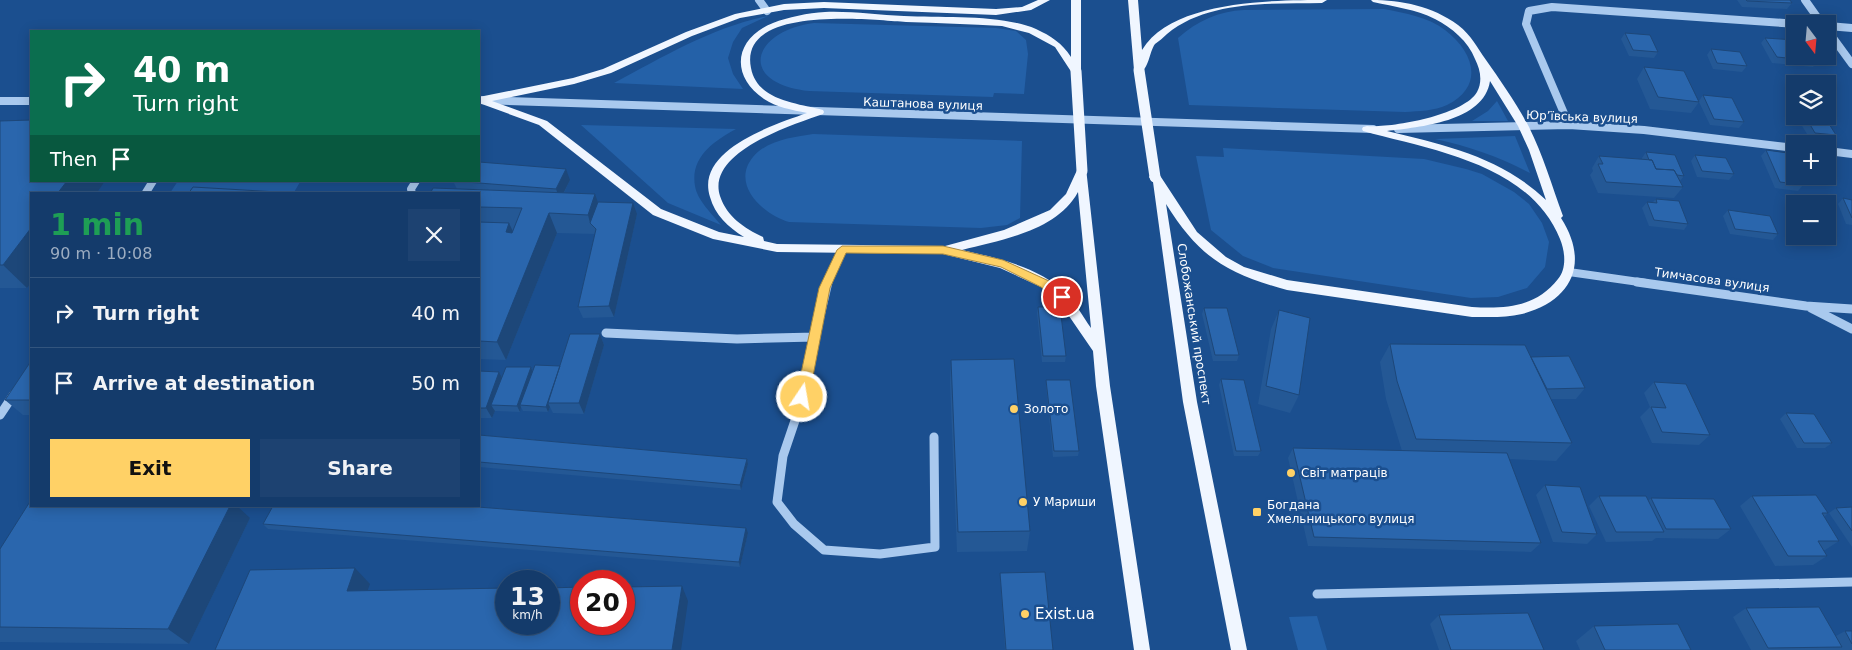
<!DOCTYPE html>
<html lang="en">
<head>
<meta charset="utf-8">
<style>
	body { margin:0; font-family:"DejaVu Sans",sans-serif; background:#1d4271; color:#f1f3f6; height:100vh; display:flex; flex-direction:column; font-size:19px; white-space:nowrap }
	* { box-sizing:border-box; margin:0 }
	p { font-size:16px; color:#9dadc1 }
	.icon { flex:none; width:28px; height:28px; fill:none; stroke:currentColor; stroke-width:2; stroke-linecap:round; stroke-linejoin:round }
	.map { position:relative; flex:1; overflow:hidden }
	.side { position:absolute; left:30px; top:192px; width:450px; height:315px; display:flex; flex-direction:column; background:#143b6b; border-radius:0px; box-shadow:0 2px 12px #0003,0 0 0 1px #33557e }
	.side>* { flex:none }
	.guide { position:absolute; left:30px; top:30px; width:450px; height:152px; border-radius:0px; box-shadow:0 2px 12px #0003,0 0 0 1px #33557e; background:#0b6e4f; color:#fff; overflow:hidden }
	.needle { width:32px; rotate:164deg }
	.tools { position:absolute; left:1786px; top:15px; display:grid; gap:10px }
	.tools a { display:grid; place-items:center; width:50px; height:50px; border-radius:0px; background:#143b6b; box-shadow:0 2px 12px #0003,0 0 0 1px #33557e; font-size:25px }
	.speed { position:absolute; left:495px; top:570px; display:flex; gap:10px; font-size:25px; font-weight:700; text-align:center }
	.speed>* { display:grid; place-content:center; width:65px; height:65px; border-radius:50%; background:#143b6b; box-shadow:0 2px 12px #0003,0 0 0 1px #33557e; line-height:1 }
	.speed small { font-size:12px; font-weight:400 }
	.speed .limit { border:8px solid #d22; background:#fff; color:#111 }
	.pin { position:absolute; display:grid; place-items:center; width:42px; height:42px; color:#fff; margin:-21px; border:2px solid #fff; border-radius:50%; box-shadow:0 1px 5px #0007 }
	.me { position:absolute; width:55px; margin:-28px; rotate:12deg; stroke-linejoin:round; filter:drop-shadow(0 0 4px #0008) }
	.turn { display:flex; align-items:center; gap:18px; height:105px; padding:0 20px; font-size:22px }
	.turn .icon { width:65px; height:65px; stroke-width:2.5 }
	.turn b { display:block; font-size:35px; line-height:42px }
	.then { display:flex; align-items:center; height:48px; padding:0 20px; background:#0003; gap:10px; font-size:19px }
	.round { display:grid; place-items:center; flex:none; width:52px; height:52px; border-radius:0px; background:#1d4271 }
	.summary { display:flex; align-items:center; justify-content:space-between; height:85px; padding:0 20px }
	h1 { font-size:30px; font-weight:700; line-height:38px; color:#1e9e55 }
	.cta { display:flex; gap:10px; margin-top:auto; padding:10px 20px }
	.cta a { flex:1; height:58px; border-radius:0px; background:#ffd166; color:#111; font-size:20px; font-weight:700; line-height:58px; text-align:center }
	.cta a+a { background:#1d4271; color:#f1f3f6 }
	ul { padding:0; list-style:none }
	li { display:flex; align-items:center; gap:15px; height:70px; padding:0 20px; border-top:1px solid #33557e }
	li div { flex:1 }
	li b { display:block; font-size:19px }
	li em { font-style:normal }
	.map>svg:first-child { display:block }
</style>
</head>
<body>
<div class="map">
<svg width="1852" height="650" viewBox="0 0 1852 650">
	<rect width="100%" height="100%" fill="#1b4f8f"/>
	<path fill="#2461a8" d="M1384 9C1405 13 1428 17 1445 30 1474 52 1485 86 1447 105 1434 111 1419 111 1405 112L1189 105 1178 38C1197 21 1219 11 1244 10Z
		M768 16 742 28 733 42 728 58 733 74 743 89 614 83C665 56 711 28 768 16Z
		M814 23 996 28 1016 31 1026 40 1028 54 1024 94 994 93 993 97 809 91C736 83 752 31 814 23Z
		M1497 101 1508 121H1472L1488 111Z
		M581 125 736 129C714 141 690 157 695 186 697 200 712 214 721 225L668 203Z
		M813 134 1022 141 1020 218 1007 225 981 228 789 222C764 215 730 185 753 157 767 140 794 137 813 134Z
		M1515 136 1530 173C1499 157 1469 146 1435 139Z
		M1223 148 1424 159 1466 169 1482 174 1514 192 1529 204 1542 223 1549 242 1545 267 1527 288 1498 297 1471 298 1273 268 1243 256 1211 230 1196 156 1224 157Z
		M178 181H295L300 182 293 194 170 193Z
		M1317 616 1327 650H1298L1289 617Z"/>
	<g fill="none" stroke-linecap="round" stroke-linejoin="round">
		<path stroke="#a9c9ee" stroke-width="8" d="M759 0 767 11
			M1805 0 1822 24
			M1828 26 1852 28
			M1828 31 1852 64
			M479 100 1373 129
			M0 101H31
			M1569 125 1526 24 1529 11 1552 7 1798 24
			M1398 129 1569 125 1644 130 1795 148
			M1828 151 1852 154
			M145 194 153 181
			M412 194 411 189 416 181
			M1569 272 1646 283
			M827 283 842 250"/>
		<path stroke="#a9c9ee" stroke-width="9" d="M1637 282 1806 306 1852 309
			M1811 308 1852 329
			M606 333 737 339 815 337 828 282
			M815 337 803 397 783 456 777 502 794 524 824 550 880 554 935 547 934 437
			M0 415 14 394
			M1317 594 1852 582"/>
		<path fill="#f0f6ff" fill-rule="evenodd" d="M1038 0H1050L1031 10 996 15 824 8 784 10 740 18 692 36 611 73 574 84 492 101 547 121 661 209 719 232 744 237C728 227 715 215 710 197 695 150 773 125 807 113 792 110 776 107 764 99 729 75 735 38 773 23 788 17 808 13 825 12 851 11 878 15 904 16 944 18 1000 14 1036 29 1051 36 1062 43 1071 57V0H1081V71L1076 74 1072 73 1055 47 1029 33 1002 26C970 24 938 23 906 22 872 20 738 4 751 68 757 101 798 103 823 110L824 112 823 114C792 125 706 152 720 196 727 217 744 228 763 237L764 241 777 244 945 246 1004 230 1050 210 1066 194 1078 168H1086L1110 386 1150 650H1134L1096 386 1093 351 1058 300 1041 287 1000 268 943 254 777 252 713 239 653 215 539 125 479 103V97L573 78 603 69 686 32 735 14 784 4 824 2 996 9 1022 7ZM1078 192 1091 328C1083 317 1076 303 1066 293 1039 267 997 258 962 250 1001 240 1057 231 1078 192Z
			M1128 0H1138L1142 50C1172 0 1274 0 1327 0L1322 3C1272 4 1208 0 1167 34 1163 38 1159 41 1155 44 1149 52 1149 70 1139 73L1134 70Z
			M1371 0C1402 0 1432 6 1458 25 1472 36 1476 46 1486 60 1500 80 1517 104 1529 127 1543 155 1552 186 1563 216L1561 218C1590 263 1572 301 1522 314 1506 318 1489 317 1472 317L1287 290C1226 273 1200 258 1166 204L1197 402 1247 650H1231L1183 402 1153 182 1149 177 1151 174H1159L1197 232 1226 257 1244 267 1287 280 1472 307C1506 309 1536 307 1558 279 1567 268 1565 251 1560 239 1530 164 1432 150 1363 131L1362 129 1363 127 1367 126C1392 128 1464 115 1477 92 1483 81 1480 69 1475 59 1468 41 1452 28 1435 19 1415 9 1395 7 1373 2ZM1490 81 1518 126 1529 150 1546 200C1501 157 1445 145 1387 131 1419 127 1484 122 1490 81Z"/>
		<path stroke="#f0f6ff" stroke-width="11" d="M1139 70 1155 177
			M1076 71 1082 171"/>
	</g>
	<path fill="#245895" d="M1737 0H1790L1792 3 1787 9 1742 7Z
		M1625 33 1658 52 1654 58 1629 56 1621 39Z
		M1765 38 1818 61 1813 67 1772 63 1761 43Z
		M1711 49 1747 66 1742 72 1713 69 1707 55Z
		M1644 67 1699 101 1703 95 1744 122 1739 128 1710 125 1699 102 1691 113 1650 109 1637 79Z
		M1793 96H1795V114L1788 102Z
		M1796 116H1824L1836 135 1831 141 1810 139Z
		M0 121 31 194V283L27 288H0Z
		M1766 150 1803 185 1798 191 1775 188 1761 156Z
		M1646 152 1684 176 1680 181 1683 187 1674 198 1598 193 1590 175 1593 171 1592 168 1599 156 1642 159V158Z
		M1695 155 1734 174 1729 180 1697 177 1691 161Z
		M570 180 564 193 637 214 614 317 583 318 578 307 595 234 557 233 506 360 479 359V194L457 189 453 181Z
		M1843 198 1852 200V225L1846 224 1838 204Z
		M1656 199 1688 224 1684 230 1649 226 1642 208 1647 202H1653Z
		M1728 210 1778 234 1773 240 1730 234 1723 216Z
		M1038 307 1066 356 1065 362H1042L1037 313Z
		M1204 308 1239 355 1237 361H1213L1202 314Z
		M1279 310 1299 395 1290 413 1258 404 1271 329Z
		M600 334 604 345 584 414 553 413 550 407 548 412 523 411 521 407 520 412 495 411 492 418H479V371L499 372 502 377 531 367 533 372 560 366Z
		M1390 344 1531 358V357L1585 388 1576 399H1551L1572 443 1556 461 1509 459 1541 543 1531 552 1308 546 1288 458 1293 448 1402 451 1386 399 1380 362Z
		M951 360 1030 531 1027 551 957 552 950 383Z
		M31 361V415H23L5 400Z
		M1221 379 1261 451 1258 456H1234L1219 385Z
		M1046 380 1079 451 1078 456 1053 457 1046 386Z
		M1654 382 1710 435 1699 445 1652 443 1640 417 1650 407 1644 393Z
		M1786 413 1832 443 1825 448H1797L1780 419Z
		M479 435 747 459 748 464 741 490 479 467Z
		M1545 485 1597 534 1587 544 1553 542 1536 495Z
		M1599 496 1648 501 1651 498 1731 529 1718 539 1656 538 1652 541 1606 542 1589 506Z
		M1752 496 1828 513 1824 517 1839 541 1825 550H1823L1827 556 1813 565 1775 566 1740 506Z
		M1852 507V547L1829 513 1836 508Z
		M250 518 189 644 0 642V549Z
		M263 524 748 533 740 567 268 529Z
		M1000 573 1053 650H1005L1000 578Z
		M1746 608 1836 636 1845 631H1852V650H1751L1733 617Z
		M1439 615 1544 650H1439L1430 624Z
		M1594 626 1691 650H1580L1576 641Z"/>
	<path fill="#1d4779" d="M566 169 570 180 560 200 556 189Z
		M67 181H105L96 194H57Z
		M595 194 602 214 590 223 588 215Z
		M633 203 637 214 614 317 609 306Z
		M549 213 557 233 506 360 497 342Z
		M509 223 518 242 506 232Z
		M31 228V283L27 288 3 265Z
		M600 334 604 345 584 414 579 403Z
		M560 366 548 403 550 407 548 412 546 407Z
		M531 367 533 373 520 405 521 407 520 412 517 406Z
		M499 372 505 383 491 405 495 411 492 418 486 408Z
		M747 459 748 464 741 490 740 485Z
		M230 506H237L250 518 189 644 168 629Z
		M746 528 748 533 740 567 739 562Z
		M355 568 370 584 362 606 347 591Z
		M682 586 688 601 681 650H672Z"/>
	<path fill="#2a66ad" stroke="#1d4779" d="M1746 0H1790L1792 3 1747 1Z
		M1625 33 1650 35 1658 52 1633 50Z
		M1765 38 1795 40V56H1815L1818 61 1777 57Z
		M1711 49 1740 52 1747 66 1717 63Z
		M1644 67 1684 71 1699 102 1658 97Z
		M1703 95 1732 98 1744 122 1714 119Z
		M1805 116H1824L1836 135 1815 133Z
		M31 120V181H67L57 194H31V228L3 265H0V121Z
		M1766 150 1788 153 1795 168V176H1799L1803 185 1780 182Z
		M1646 152 1675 155 1684 176 1677 175 1674 170 1656 169 1652 160H1649Z
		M1695 155 1726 158 1734 174 1702 171Z
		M1599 156 1652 160 1656 169 1674 170 1683 187 1606 182 1598 164H1603Z
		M479 162 566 169 556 189 453 181H479Z
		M193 187 311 194H188Z
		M433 188 595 194 588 215 549 213 497 342 479 341V222L509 223 506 232 512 233 522 208 479 207V194H430Z
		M367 192 397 194H365Z
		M1843 198 1852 200V218Z
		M1656 199 1679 201 1688 224 1654 220 1647 202 1657 203Z
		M598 202 633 203 609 306 578 307 596 229 590 223Z
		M1728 210 1770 216 1778 234 1735 229Z
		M1038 307H1060L1066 356H1043Z
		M1204 308H1227L1239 355H1215Z
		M1279 310 1310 318 1299 395 1266 386Z
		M570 334H600L579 403H548Z
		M1390 344 1525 345 1572 443 1416 439 1397 381Z
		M1569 356 1585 388 1547 389 1531 357Z
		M1014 359 1030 531 958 532 951 360Z
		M31 361V400H5Z
		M535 365 560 366 546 407 520 405Z
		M506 367H531L517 406 491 405Z
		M479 371 499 372 486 408H479Z
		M1221 379 1244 380 1261 451H1236Z
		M1046 380H1070L1079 451H1054Z
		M1654 382 1686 384 1710 435 1662 432 1651 407 1666 408Z
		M1786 413 1814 414 1832 443H1804Z
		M479 435 747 459 740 485 479 462Z
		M1293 448 1507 453 1541 543 1314 537Z
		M1545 485 1580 487 1597 534 1562 532Z
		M1816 495 1828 513H1822L1839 541H1818L1827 556H1788L1752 496Z
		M1599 496H1646L1664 532H1616Z
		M1651 498 1714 499 1731 529H1666Z
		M31 500V506H230L168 629 0 627V549Z
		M273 506H465L746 528 739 562 263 524Z
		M1852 507V531L1836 508Z
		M355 568 347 591 506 588V624H549V588L581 587V624H624V587L682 586 672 650H215L250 570Z
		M1045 572 1053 650H1006L1000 573Z
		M1819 607 1842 647 1768 648 1746 608Z
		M1528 613 1544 650H1451L1439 615Z
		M1678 624 1691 650H1605L1594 626Z
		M1845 631H1852V644Z"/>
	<path fill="#ffd166" stroke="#a68842" d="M842 246H943L1003 260 1049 281 1067 297 1066 300H1058L1041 287 1001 267 943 254 846 253 830 288 809 397 807 401H798L796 397 819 288 837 250Z"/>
	<g fill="#ffd166" stroke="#1b4f8f" stroke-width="2">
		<circle cx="1014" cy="409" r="5"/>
		<circle cx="1291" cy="473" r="5"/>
		<circle cx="1023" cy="502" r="5"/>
		<rect x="1252" y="507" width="10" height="10" rx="2.5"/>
		<circle cx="1025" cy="614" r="5"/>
	</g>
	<g text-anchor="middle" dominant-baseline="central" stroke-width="5" stroke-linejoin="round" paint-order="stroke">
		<g font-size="12" fill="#fff" stroke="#1b4f8f">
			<text transform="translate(923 104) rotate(2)">Каштанова вулиця</text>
			<text transform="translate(1582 117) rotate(2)">Юрʼївська вулиця</text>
			<text transform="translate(1712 280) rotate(8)">Тимчасова вулиця</text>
			<text transform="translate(1194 324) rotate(81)">Слобожанський проспект</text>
		</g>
		<g font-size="12" fill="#fff" stroke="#1b4f8f" text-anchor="start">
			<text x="1024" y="409">Золото</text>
			<text x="1301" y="473">Світ матраців</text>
			<text x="1033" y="502">У Мариши</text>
			<text x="1267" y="505">Богдана<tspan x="1267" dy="14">Хмельницького вулиця</tspan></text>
		</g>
		<g font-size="15" fill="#fff" stroke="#1b4f8f" text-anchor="start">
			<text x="1035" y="614">Exist.ua</text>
		</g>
	</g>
</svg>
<div class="tools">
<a><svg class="needle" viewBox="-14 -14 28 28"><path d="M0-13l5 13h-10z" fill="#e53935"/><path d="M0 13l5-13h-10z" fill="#9dadc1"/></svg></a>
<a><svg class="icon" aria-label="layers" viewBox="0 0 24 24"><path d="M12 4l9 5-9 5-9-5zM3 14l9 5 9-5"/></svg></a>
<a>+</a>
<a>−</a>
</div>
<div class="speed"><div>13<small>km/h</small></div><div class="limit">20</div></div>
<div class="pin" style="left:1062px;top:297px;background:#d93025"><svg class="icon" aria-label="arrive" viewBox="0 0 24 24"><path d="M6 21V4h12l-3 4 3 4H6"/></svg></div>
<svg class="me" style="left:802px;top:397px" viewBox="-20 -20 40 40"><circle r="17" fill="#ffd166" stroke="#fff" stroke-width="3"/><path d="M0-11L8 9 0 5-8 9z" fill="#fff"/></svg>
<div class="guide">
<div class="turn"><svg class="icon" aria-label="right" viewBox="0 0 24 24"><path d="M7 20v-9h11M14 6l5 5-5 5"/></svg><div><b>40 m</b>Turn right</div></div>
<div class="then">Then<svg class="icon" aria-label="arrive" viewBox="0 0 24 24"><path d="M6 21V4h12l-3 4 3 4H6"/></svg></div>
</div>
<section class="side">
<div class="summary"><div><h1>1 min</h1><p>90 m · 10:08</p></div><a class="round"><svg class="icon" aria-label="close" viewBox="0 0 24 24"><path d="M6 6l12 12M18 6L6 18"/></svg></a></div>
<ul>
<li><svg class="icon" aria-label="right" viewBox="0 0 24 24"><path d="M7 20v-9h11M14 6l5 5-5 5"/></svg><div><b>Turn right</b></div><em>40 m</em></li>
<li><svg class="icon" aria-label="arrive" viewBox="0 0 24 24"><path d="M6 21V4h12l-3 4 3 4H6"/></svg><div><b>Arrive at destination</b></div><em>50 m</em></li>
</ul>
<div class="cta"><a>Exit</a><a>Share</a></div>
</section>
</div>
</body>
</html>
